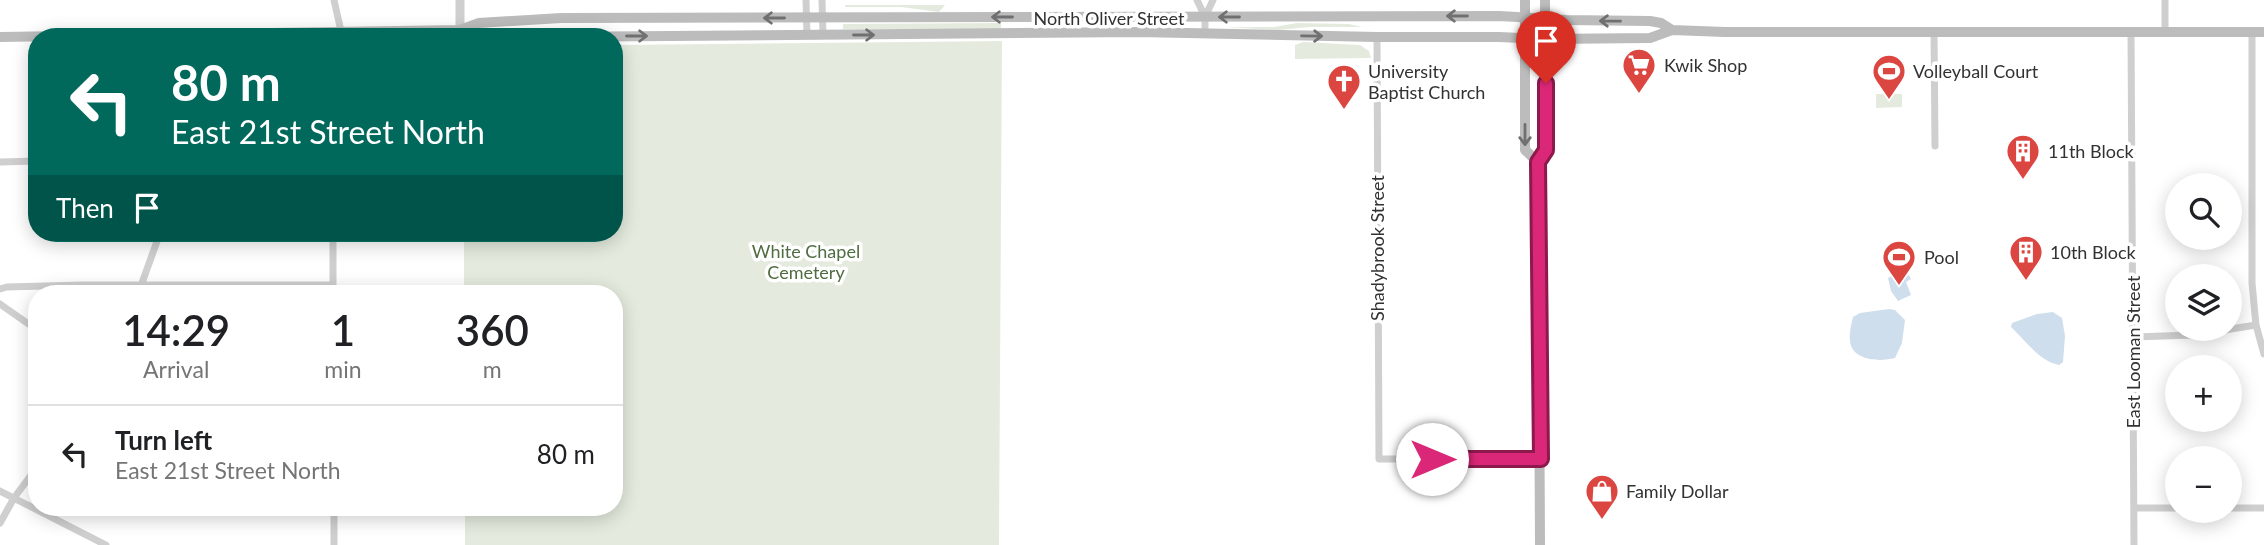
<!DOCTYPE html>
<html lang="en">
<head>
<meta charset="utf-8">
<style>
	body { margin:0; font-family:Lato,sans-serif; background:#f6f6f6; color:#202124; height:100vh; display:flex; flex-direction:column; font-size:26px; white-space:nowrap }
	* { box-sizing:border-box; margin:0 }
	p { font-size:23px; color:#757577 }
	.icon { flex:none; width:38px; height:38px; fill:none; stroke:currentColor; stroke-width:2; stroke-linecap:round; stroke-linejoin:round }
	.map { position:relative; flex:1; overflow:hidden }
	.sheet { position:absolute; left:28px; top:285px; width:595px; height:231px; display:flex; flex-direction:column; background:#fff; border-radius:28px; box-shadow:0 4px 18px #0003 }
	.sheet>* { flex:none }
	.banner { position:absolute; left:28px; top:28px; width:595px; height:214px; border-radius:28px; box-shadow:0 4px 18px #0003; background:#00695c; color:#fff; overflow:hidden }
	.fabs { position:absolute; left:2165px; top:173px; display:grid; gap:14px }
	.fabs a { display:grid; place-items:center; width:77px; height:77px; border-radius:50%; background:#fff; box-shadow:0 4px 18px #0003; font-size:35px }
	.pin { position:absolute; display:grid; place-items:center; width:60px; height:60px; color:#fff; margin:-72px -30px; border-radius:50% 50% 50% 0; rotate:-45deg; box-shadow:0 0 7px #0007 }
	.pin .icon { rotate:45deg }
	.me { position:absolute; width:77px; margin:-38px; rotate:90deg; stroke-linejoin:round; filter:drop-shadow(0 0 5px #0008) }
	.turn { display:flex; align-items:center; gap:24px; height:147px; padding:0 28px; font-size:32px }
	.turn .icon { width:91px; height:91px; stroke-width:2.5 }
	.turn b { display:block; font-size:49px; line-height:60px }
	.then { display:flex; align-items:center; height:66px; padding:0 28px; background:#0003; gap:14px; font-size:26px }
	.eta { display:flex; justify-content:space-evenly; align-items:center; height:119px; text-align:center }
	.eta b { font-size:42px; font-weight:600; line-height:49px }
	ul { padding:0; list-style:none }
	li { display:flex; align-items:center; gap:21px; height:98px; padding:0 28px; border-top:2px solid #e0e0e0 }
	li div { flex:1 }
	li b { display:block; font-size:26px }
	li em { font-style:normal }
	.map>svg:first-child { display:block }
</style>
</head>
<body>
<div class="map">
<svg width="2264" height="545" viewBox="0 0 2264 545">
	<rect width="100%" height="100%" fill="#fff"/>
	<path fill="#e4ebde" d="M845 5H945L939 12 901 7H845Z
		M1001 23V29H843V24Z
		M1297 23 1349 24 1362 27H1310L1278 30 1225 27H1274Z
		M1002 41 999 545H465V508H614V294H464V233H614V45Z
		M1303 42 1360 45 1369 51 1371 58 1295 59V45Z
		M1876 94H1902V107L1876 108Z"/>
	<path fill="#cfdeec" d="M1902 270 1904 276 1909 275 1911 279 1906 282 1911 295 1898 301 1891 291 1888 278Z
		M1889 309 1895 310 1905 320 1902 343 1895 358C1880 362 1852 361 1850 341 1849 334 1851 325 1853 317L1860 313Z
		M2053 312 2062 318 2065 336 2063 362 2059 365C2039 361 2026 341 2011 327L2012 323 2037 314Z"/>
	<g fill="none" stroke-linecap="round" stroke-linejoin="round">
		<path stroke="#cfcfcf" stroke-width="7" d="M334 0 341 31
			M806 0 807 35
			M822 0 823 35
			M1197 0 1205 17
			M2165 0V32
			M1934 31 1935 146
			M2131 32 2134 545
			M2252 32V283L2256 325 2264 354
			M1205 34V17L1213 0
			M1377 37 1379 459H1541
			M0 162 37 161
			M333 233V294
			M0 289 7 287 81 285H333
			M138 294 160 233
			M0 304 37 330
			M2134 337 2193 335 2256 325
			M0 491 106 545
			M334 508V545
			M2134 508H2177
			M2230 508H2264
			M0 523 14 498 37 467"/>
		<path stroke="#cfcfcf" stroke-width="9" d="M460 0V30"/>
		<path stroke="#bcbcbc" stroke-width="10" d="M1525 0V150L1538 162
			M460 30 478 37
			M0 37 460 30 479 23 561 18 1499 16 1566 20 1650 21 1661 23 1672 30
			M544 37 1138 32 1377 37H1499L1546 39 1650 38 1672 30 1725 32H2264
			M1540 545 1538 162 1546 150 1545 0"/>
	</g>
	<defs><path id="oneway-shaft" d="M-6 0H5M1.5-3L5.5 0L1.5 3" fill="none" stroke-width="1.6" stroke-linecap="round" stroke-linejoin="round" transform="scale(1.75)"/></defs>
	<g stroke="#707070">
		<use href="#oneway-shaft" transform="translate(1457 16) rotate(180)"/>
		<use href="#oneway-shaft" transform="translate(1002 17) rotate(180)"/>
		<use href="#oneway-shaft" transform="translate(1229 17) rotate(180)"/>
		<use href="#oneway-shaft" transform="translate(774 18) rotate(180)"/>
		<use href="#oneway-shaft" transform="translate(1610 21) rotate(-179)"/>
		<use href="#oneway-shaft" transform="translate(864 35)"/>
		<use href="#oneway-shaft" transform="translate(637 36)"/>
		<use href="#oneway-shaft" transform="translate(1312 36) rotate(1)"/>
		<use href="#oneway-shaft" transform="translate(1525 135) rotate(90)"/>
	</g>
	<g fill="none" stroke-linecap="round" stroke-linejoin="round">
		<defs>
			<path id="route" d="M1432 459H1541L1538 162 1546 150V83"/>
		</defs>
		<use href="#route" stroke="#8e194d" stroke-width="18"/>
		<use href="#route" stroke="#db2777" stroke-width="12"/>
	</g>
	<defs>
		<symbol id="supermarket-pin" viewBox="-11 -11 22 30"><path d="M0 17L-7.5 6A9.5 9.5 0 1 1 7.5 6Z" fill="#dc4641" stroke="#fff"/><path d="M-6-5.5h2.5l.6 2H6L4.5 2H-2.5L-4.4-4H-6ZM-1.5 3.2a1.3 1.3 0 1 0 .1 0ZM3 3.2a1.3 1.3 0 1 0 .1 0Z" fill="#fff"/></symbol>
		<symbol id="stadium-pin" viewBox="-11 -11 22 30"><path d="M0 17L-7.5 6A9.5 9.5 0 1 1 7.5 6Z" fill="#dc4641" stroke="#fff"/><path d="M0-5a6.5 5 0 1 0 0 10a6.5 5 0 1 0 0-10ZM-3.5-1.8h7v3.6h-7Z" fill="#fff"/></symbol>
		<symbol id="church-pin" viewBox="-11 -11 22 30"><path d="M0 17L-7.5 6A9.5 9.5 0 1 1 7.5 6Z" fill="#dc4641" stroke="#fff"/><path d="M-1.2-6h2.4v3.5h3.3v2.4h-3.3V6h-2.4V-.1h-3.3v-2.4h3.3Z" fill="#fff"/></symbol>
		<symbol id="building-pin" viewBox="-11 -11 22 30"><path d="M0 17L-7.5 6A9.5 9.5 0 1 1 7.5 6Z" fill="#dc4641" stroke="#fff"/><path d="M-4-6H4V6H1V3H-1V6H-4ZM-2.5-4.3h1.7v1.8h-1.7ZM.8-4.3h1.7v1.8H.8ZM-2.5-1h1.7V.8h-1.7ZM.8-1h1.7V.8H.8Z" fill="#fff"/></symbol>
		<symbol id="shop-pin" viewBox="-11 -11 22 30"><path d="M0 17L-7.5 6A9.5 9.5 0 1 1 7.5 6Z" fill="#dc4641" stroke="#fff"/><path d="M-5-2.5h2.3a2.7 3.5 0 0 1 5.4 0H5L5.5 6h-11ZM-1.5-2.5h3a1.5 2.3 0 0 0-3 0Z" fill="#fff"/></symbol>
	</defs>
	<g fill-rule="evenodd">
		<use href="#supermarket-pin" x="1620" y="46" width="38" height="52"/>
		<use href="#stadium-pin" x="1870" y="52" width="38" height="52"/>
		<use href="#church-pin" x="1325" y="62" width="38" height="52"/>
		<use href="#building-pin" x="2004" y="132" width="38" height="52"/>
		<use href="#building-pin" x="2007" y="233" width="38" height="52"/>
		<use href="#stadium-pin" x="1880" y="238" width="38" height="52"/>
		<use href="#shop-pin" x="1583" y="472" width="38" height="52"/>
	</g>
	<g text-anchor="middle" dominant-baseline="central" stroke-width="7" stroke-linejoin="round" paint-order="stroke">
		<g font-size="18" fill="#323232" stroke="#fff">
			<text x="1109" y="18">North Oliver Street</text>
			<text transform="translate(1377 248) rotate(-90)">Shadybrook Street</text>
			<text transform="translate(2133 352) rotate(-90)">East Looman Street</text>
		</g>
		<g font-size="18" fill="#323232" stroke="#fff" text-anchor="start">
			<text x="1664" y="65">Kwik Shop</text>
			<text x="1368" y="71">University<tspan x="1368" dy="21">Baptist Church</tspan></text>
			<text x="1913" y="71">Volleyball Court</text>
			<text x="2048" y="151">11th Block</text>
			<text x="2050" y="252">10th Block</text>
			<text x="1924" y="257">Pool</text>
			<text x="1626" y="491">Family Dollar</text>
		</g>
		<g font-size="18" fill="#506c41" stroke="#fff">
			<text x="806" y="251">White Chapel<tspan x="806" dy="21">Cemetery</tspan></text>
		</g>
	</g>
</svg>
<div class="fabs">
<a><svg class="icon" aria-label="search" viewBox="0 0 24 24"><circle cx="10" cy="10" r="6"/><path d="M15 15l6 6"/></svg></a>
<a><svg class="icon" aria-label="layers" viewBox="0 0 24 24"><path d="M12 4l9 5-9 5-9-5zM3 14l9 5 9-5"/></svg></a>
<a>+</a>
<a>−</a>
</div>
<div class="pin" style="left:1546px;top:83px;background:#d93025"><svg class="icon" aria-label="arrive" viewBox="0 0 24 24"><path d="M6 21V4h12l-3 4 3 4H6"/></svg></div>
<svg class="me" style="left:1432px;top:459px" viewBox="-20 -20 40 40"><circle r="19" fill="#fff"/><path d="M0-13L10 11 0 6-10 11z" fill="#db2777"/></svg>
<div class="banner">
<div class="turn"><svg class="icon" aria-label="left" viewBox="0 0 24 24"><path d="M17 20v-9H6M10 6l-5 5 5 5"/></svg><div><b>80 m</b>East 21st Street North</div></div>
<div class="then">Then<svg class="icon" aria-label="arrive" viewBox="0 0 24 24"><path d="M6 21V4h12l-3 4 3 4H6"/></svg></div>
</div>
<section class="sheet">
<div class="eta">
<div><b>14:29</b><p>Arrival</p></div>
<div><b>1</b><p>min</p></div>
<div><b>360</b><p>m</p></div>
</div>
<ul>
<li><svg class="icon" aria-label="left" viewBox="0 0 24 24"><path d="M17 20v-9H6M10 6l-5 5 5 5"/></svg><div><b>Turn left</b><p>East 21st Street North</p></div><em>80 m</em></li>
</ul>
</section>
</div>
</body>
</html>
